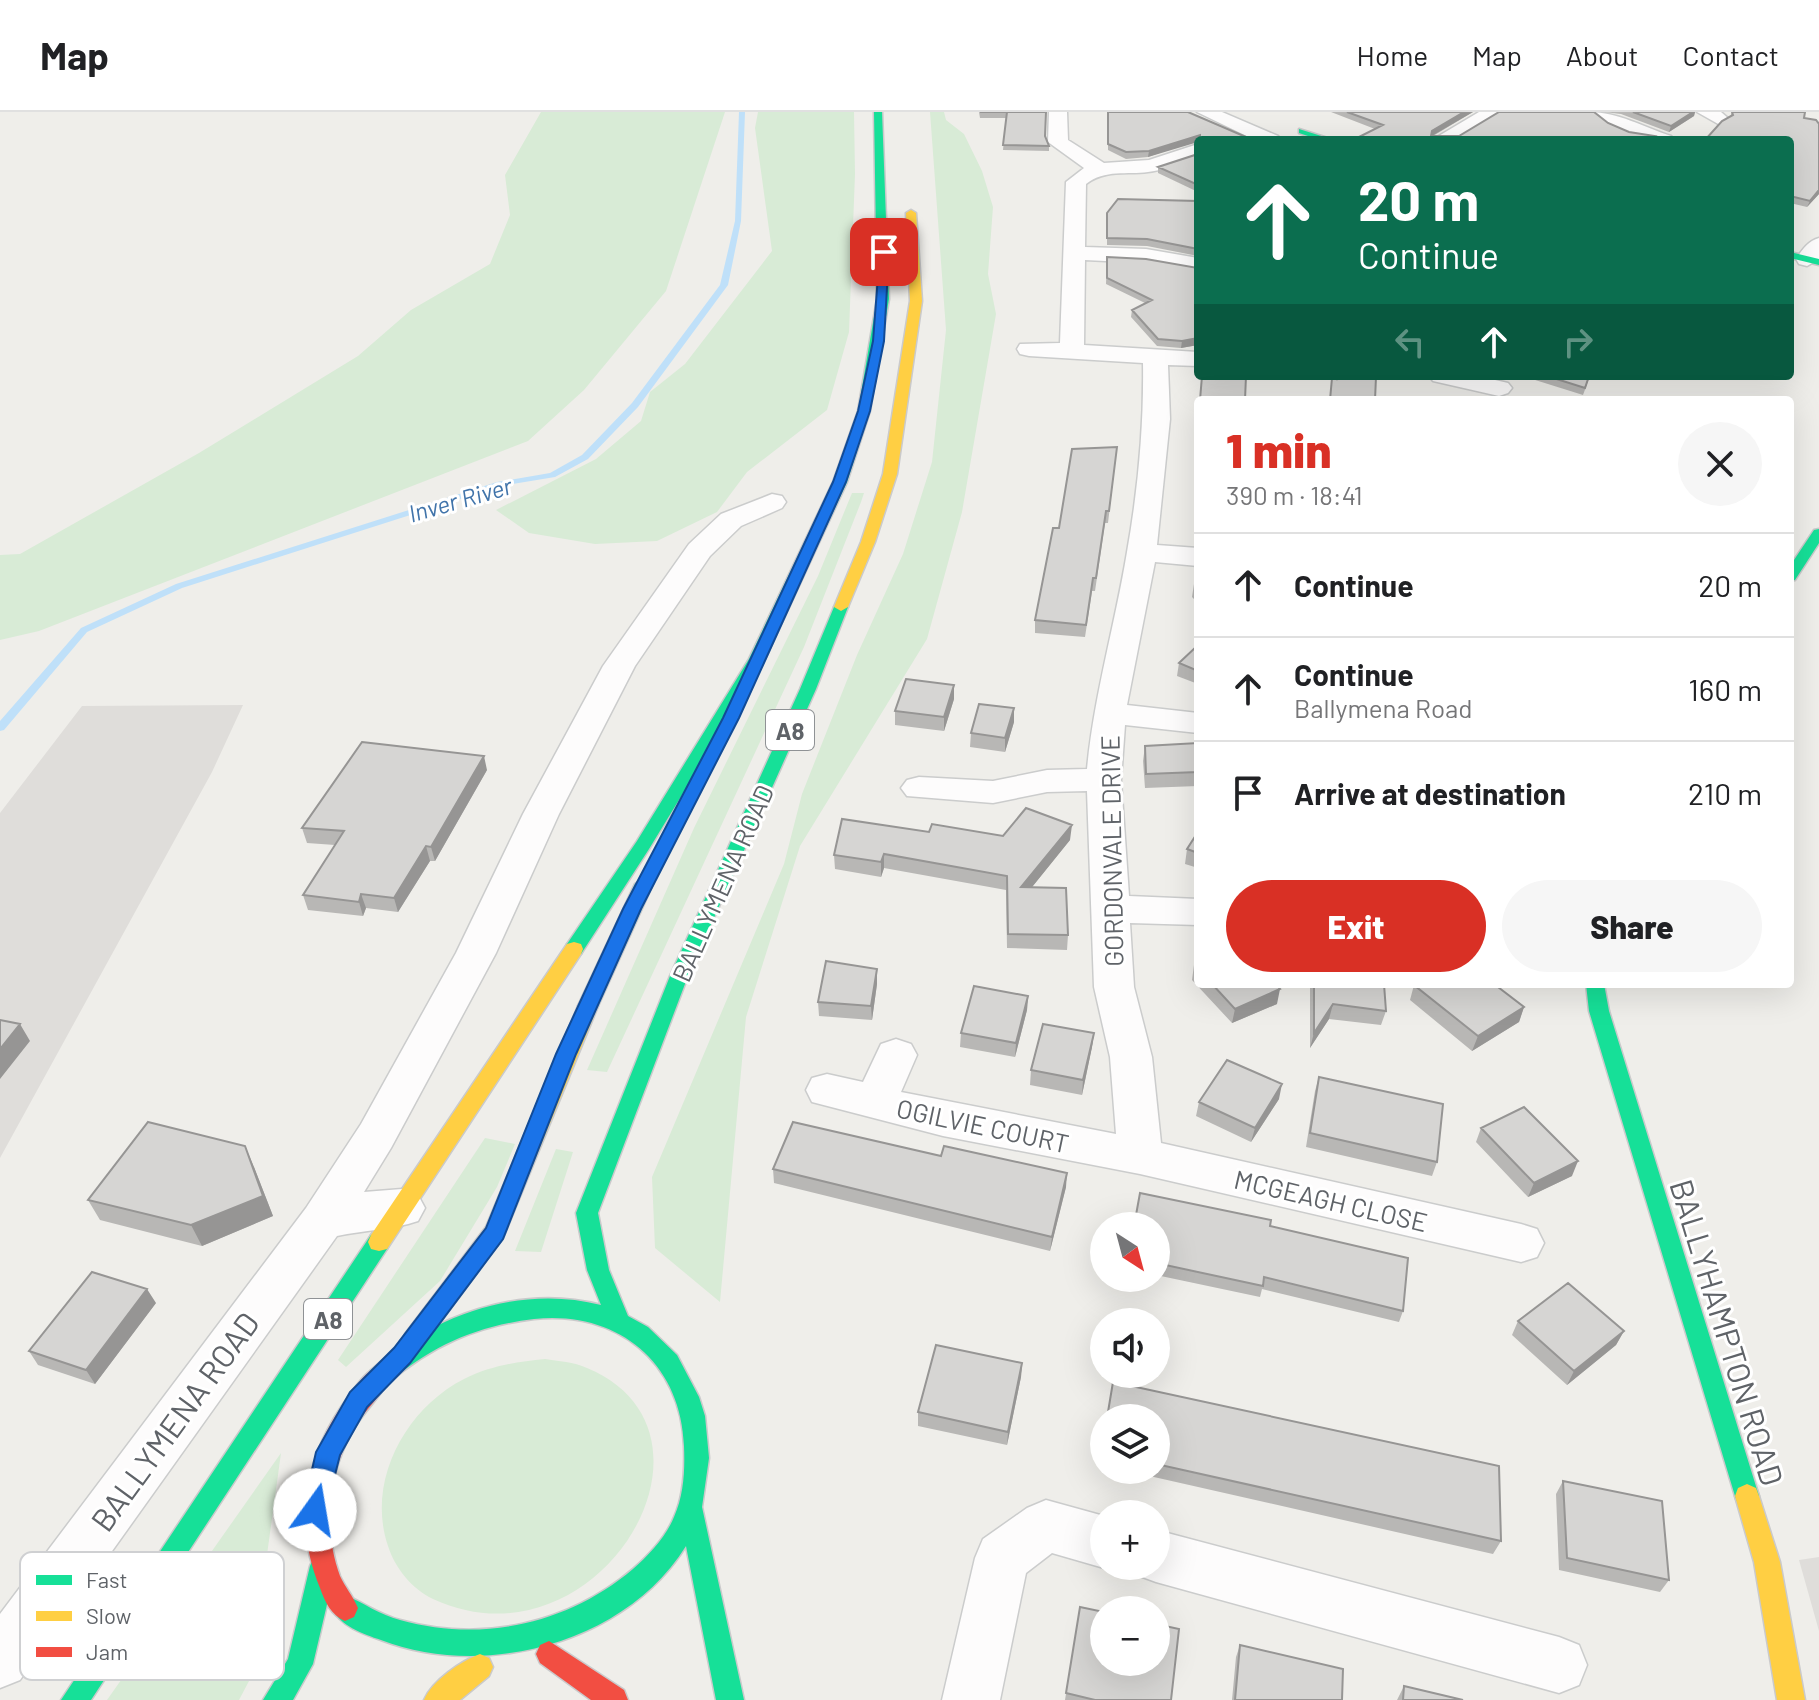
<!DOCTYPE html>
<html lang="en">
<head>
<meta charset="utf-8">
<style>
	body { margin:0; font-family:Barlow,sans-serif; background:#f6f6f6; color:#202124; height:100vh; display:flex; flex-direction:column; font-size:30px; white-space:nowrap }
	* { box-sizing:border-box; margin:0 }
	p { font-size:26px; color:#757577 }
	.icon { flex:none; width:44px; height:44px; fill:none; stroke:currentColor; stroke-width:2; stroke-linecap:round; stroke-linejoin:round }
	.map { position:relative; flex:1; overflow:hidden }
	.sheet { position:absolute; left:1194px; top:284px; width:600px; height:592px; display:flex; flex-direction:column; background:#fff; border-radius:8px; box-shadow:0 8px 32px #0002 }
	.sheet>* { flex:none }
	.hud { position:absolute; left:1194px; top:24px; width:600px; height:244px; border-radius:8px; box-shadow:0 8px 32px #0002; background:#0b6e4f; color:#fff; overflow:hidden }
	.needle { width:52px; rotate:144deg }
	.tools { position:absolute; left:1090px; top:1100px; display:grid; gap:16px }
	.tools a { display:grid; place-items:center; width:80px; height:80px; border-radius:50%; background:#fff; box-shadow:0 8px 32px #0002; font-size:40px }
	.pin { position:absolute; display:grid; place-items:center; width:68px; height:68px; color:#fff; margin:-34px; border-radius:16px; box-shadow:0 4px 12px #0006 }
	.me { position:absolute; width:88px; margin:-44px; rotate:13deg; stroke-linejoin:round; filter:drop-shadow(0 0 6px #0008) }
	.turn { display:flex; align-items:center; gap:28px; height:168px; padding:0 32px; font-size:36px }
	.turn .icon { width:104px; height:104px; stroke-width:2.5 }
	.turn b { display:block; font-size:56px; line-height:68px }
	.lanes { display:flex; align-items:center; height:76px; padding:0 32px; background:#0003; justify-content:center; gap:40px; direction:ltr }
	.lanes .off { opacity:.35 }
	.round { display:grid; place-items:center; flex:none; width:84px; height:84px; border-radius:42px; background:#f6f6f6 }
	.summary { display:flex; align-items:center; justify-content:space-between; height:136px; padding:0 32px }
	h1 { font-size:48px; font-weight:800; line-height:60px; color:#d93025 }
	.primary-button { display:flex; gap:16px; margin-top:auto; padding:16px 32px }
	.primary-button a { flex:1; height:92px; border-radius:48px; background:#d93025; color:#fff; font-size:32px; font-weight:800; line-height:92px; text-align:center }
	.primary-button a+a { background:#f6f6f6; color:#202124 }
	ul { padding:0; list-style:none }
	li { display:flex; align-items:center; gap:24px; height:104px; padding:0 32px; border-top:2px solid #e0e0e0 }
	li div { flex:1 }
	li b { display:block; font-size:30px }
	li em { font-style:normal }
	header { display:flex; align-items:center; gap:48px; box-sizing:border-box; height:112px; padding:0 40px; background:#fff; border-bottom:2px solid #e0e0e0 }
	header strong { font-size:38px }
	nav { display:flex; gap:44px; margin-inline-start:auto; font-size:28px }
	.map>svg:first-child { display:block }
</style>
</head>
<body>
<header>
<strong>Map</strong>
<nav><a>Home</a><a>Map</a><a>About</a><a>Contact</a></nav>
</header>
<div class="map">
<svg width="1819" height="1588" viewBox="0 0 1819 1588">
	<rect width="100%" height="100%" fill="#efeeea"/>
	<path fill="#dfddda" d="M243 593 212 660 0 1046V701L82 594Z
		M1819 1445V1519L1799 1448Z"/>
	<path fill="#d8ebd6" d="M541 0H725L666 179 584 278 528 329 39 519 0 528V443L20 442 199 341 358 244 411 198 490 152 510 103 505 63Z
		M758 0H854L855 62 849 220 827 298 747 360 717 400 657 429 595 432 529 421 496 398 596 347 641 309 650 280 685 252 772 139 755 16Z
		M930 0H944L946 8 964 22 982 59 993 95 988 162 996 202 962 400 927 527 800 734 746 905 720 1190 655 1136 652 1065 784 752 802 682 857 543 903 442 932 350 946 218Z
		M852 381H864L861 390 804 535 607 960 587 958 694 716 818 464Z
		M485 1026 515 1032 497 1075 440 1169 346 1255 338 1248Z
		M556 1037 573 1040 541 1140 515 1139Z
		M545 1247C558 1249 574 1250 587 1256 743 1321 597 1563 433 1487 412 1477 395 1456 388 1434 366 1370 405 1297 464 1267 490 1254 516 1250 545 1247Z
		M281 1341 266 1450 270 1529 239 1588H107Z"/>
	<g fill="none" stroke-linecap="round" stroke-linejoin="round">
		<path fill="#bfe0f9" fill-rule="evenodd" d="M739 0H745L741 109 728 173 638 295 588 347 555 365 501 374 182 476 87 520 4 618 0 619V609L81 516 176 472 497 370 550 361 582 343 632 291 720 173 735 109Z"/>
		<defs>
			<path id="street" d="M1049 0H1067L1068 28 1104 51 1149 48 1198 32V45C1182 51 1165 58 1148 60 1127 63 1105 57 1086 72L1085 135 1146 137 1198 146V160L1146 151 1085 148 1084 233 1198 240V254L1168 253 1170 307 1157 433 1198 436V454L1155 450 1127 593 1198 601V621L1125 613 1121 668 1129 784 1198 787V813L1130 811 1134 875 1152 945 1161 1031 1521 1112 1537 1117 1544 1131 1537 1145 1521 1150 1140 1062 943 1024 812 990 806 978 812 966 827 962 863 970 881 932 896 927 911 932 917 943 901 980 1116 1022 1110 945 1094 875 1087 679 1047 680 993 691 907 684 901 676 907 668 919 665 993 669 1047 658 1087 657C1094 583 1115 513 1127 440 1138 378 1144 314 1143 251L1029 244 1020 242 1017 237 1020 232 1060 231 1066 70 1084 56 1048 30Z
				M1197 0H1222L1278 24 1281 28H1255Z
				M1479 0H1502L1456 28H1432Z
				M1590 0C1617 0 1644 15 1671 24L1674 28C1644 28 1610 24 1590 0Z
				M1697 0H1721L1729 7 1720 13Z
				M1819 126V147L1807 154 1799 152 1796 147C1802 138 1808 129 1819 126Z
				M1429 264H1478L1508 271 1512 276 1508 281 1499 284 1433 269Z
				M772 382 782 384 786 390 782 396 741 414 710 444 635 554 559 702 496 841 391 1036 364 1080 402 1077 418 1083 425 1096 418 1109C392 1118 364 1118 337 1124L20 1568 0 1576V1502L306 1096 361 1012 456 841 523 702 603 554 689 432 721 402Z
				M1046 1388 1104 1404V1454H1109L1104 1456 1052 1441 1026 1461 1000 1588H942L975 1446 983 1427 1027 1396Z
				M1156 1418 1559 1525 1579 1533 1587 1553 1579 1573 1559 1581 1156 1470 1137 1463 1133 1454H1156Z"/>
			<path id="fast" d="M874 0H882L889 187 870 299 847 370 765 547 649 737 581 842H567L565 837 567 832 637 729 749 547 833 370 858 299 877 187Z
				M1299 17 1334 28H1320L1299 21Z
				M1790 140 1819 147V153L1790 146Z
				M1819 417V431L1795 468 1790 469V454L1814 418Z
				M841 491 848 495 816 577 688 864 598 1101 609 1158 628 1204 648 1215 677 1243 699 1285 705 1304 709 1346 702 1395 744 1588H716L686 1434C626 1531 485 1568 381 1528 363 1522 340 1514 332 1496L336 1487 345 1483C364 1491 380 1503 400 1508 482 1531 568 1512 633 1457 649 1443 666 1425 674 1405 684 1383 685 1358 684 1334 681 1249 616 1198 534 1207 476 1214 431 1234 387 1272L379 1276 371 1272 367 1265 371 1258C433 1203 520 1172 601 1193L587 1158 576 1101 670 864 800 577 834 495Z
				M644 766 653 772 598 894 595 899H581L578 894 635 772Z
				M1586 872H1604L1609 899 1759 1384 1756 1392 1747 1396 1738 1392 1735 1384 1589 899Z
				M379 1121 387 1123 390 1130 387 1137 91 1588H61L371 1123Z
				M323 1441 332 1445 336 1454 313 1552 293 1588H263L288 1547 310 1454 314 1445Z"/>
			<path id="slow" d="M911 98 916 101 922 189 897 362 875 430 848 495 841 499 834 495 861 430 883 362 910 189 906 101Z
				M574 830 581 832 583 837 581 842 387 1137 379 1139 371 1137 368 1130 371 1123 567 832Z
				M588 887 595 889 598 894 503 1126 421 1236 413 1239 405 1236 402 1229 405 1222 486 1115 578 894 581 889Z
				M1747 1372 1756 1376 1759 1384 1780 1450 1805 1588H1777L1754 1450 1735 1384 1738 1376Z
				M480 1542 489 1546 493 1555 489 1564 460 1588H424C432 1569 461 1549 480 1542Z"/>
			<path id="jam" d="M379 1254 387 1258 391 1265C382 1283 365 1298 355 1315 328 1359 322 1414 340 1464 345 1475 353 1484 358 1496L354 1505 345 1509C331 1503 325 1490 320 1476 292 1409 306 1341 349 1284 357 1273 366 1259 379 1254Z
				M549 1529 624 1578 628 1588H591L540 1551 536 1542 540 1533Z"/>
		</defs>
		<use href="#street" stroke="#cbcccc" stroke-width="3"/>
		<use href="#fast" stroke="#cacacb" stroke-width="3"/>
		<use href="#slow" stroke="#cacacb" stroke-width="3"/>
		<use href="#jam" stroke="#cacacb" stroke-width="3"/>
		<use href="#street" fill="#fdfcfc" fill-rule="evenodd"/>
		<use href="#fast" fill="#16e098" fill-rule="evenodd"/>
		<use href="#slow" fill="#ffcf43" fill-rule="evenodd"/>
		<use href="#jam" fill="#f24e42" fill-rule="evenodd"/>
	</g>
	<path fill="#b8b7b5" d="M979 0H1046L1045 24 1049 34V39L1003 38 1006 6H980Z
		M1108 0 1198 28 1148 45 1126 47 1108 38Z
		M1331 0H1473L1433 24H1459L1608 11 1629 20 1353 28 1375 17Z
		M1604 0H1695L1694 4 1669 20 1621 2Z
		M1732 0 1804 6 1819 82 1807 95 1790 91V28L1730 5Z
		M1198 42V80L1158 61V55Z
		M1198 89V144L1147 134 1107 133V101Z
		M1107 145 1198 156V233L1181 236 1157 234 1131 205 1132 198 1145 191 1106 172Z
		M1522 264H1590L1583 283Z
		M1117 335 1108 411H1105L1095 479H1092L1085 525 1035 521V508L1059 416Z
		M1198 471V491L1192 485 1194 472Z
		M1198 533V572L1177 564 1179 551Z
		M954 573V587L944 619 895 613V599Z
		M1014 596V610L1005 640 970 635 971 621Z
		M1198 631V674L1145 676 1143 649 1145 634Z
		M487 658 435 749H430L398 800 366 796 363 804 308 798 303 783 335 733 307 731 302 716Z
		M929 720 1070 728 1032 775 1068 823 1067 838 1007 836 1006 778 884 756 881 765 835 757 834 743Z
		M1198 720V756L1185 752 1187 737Z
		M1198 852V872H1275L1277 892 1232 911 1192 868 1194 853Z
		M877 872 872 908 819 904 818 890Z
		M1310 872H1384L1386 899 1381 913 1329 907 1310 936Z
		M1414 873 1524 895 1519 910 1472 939 1410 888Z
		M1028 884 1027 898 1015 945 960 935 961 921Z
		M1094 921 1092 935 1082 983 1030 973 1031 958Z
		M1319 965 1437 1050 1432 1064 1306 1035 1315 979Z
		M1279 987 1251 1030 1196 1004 1199 990Z
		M1481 1016 1572 1064 1528 1085 1476 1030Z
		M254 1055 273 1104 202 1134 100 1108 88 1088Z
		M773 1057 1066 1075 1050 1139 774 1071Z
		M1156 1114H1270L1403 1199 1399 1210 1262 1177 1260 1185 1156 1163Z
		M156 1191 95 1272 38 1253 29 1239Z
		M1518 1209 1624 1219 1616 1233 1567 1273 1512 1223Z
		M1022 1251 1021 1265 1007 1333 918 1314V1300Z
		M1156 1306 1501 1429 1493 1442 1123 1358H1156Z
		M1104 1325V1354L1099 1353Z
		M1563 1369 1669 1468 1660 1480 1559 1458 1556 1382Z
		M1080 1495 1171 1588H1065Z
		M1240 1533 1342 1588H1232L1236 1545Z
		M1404 1574 1463 1588H1397Z"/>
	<path fill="#969594" d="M1464 0H1473L1430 25 1432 19Z
		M1693 0H1695L1694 4 1669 20 1671 14Z
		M1200 23V28H1198V30L1148 45 1149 39Z
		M1819 78V82L1807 95 1810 89Z
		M1198 226V233L1181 236 1182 229Z
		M954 573V587L944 619V605Z
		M1014 596V610L1005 640V626Z
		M484 644 487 658 435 749 431 735Z
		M1072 713 1070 728 1020 790 1021 775Z
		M426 734 430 749 398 800 394 786Z
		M884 742V756L881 765V750Z
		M361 782 366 796 363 804 359 790Z
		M877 857V872L872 908 871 894Z
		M1280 877 1277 892 1232 911 1235 897Z
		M1028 884 1027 898 1015 945 1016 931Z
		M1333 892 1329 907 1310 936 1314 921Z
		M1524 895 1519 910 1472 939 1478 924Z
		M20 912 30 929 0 967V937Z
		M1094 921 1092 935 1082 983 1083 968Z
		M1282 972 1279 987 1251 1030 1255 1016Z
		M245 1034 254 1055 273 1104 202 1134 191 1113Z
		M1578 1049 1572 1064 1528 1085 1534 1071Z
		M1067 1061 1066 1075 1050 1139 1052 1125Z
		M147 1177 156 1191 95 1272 86 1258Z
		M1624 1219 1616 1233 1567 1273 1574 1259Z
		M1022 1251 1021 1265 1007 1333 1008 1320Z"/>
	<path fill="#d6d5d3" stroke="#969594" stroke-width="2" d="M980 0H1046L1045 24 1049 34 1003 33 1007 0Z
		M1108 0H1188L1253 28H1200V23L1149 39 1126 40 1108 32Z
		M1347 0H1464L1432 19 1431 24H1459L1499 0H1594L1608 11 1629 20 1655 24 1649 28H1353L1383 13Z
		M1633 0H1693L1671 14Z
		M1732 0H1805L1804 6 1816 8 1819 12V78L1810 89 1790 84V28H1705L1722 9 1733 3Z
		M1198 42V73L1158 55Z
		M1118 87 1198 89V137L1147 127 1107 126V101Z
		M1107 145 1146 147 1198 156V226L1182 229 1158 227 1132 198 1152 188 1107 166Z
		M1202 264H1246L1245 288H1200Z
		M1335 264 1376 265 1375 288H1330L1332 266 1336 267Z
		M1547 264H1589L1585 276Z
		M1117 335 1109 399H1106L1096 466H1093L1086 513 1035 508 1053 416H1059L1072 337Z
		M1198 533V559L1179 551Z
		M906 567 954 573 944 605 895 599Z
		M979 592 1014 596 1005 626 971 621Z
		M362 630 484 644 431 735 426 734 394 786 361 782 359 790 303 783 344 719 302 716Z
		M1198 631V660L1146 662 1145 634Z
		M1026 696 1072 713 1021 775 1066 776 1068 823 1008 822 1007 764 884 742 881 750 834 743 842 707 929 720 932 712 1003 724Z
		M1198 720V741L1187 737Z
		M826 849 877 857 871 894 818 890Z
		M1212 872H1275L1280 877 1235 897Z
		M1314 872H1384L1386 899 1333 892 1314 921Z
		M1417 872H1494L1524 895 1478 924 1414 873Z
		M974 874 1028 884 1016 931 961 921Z
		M0 908 20 912 0 937Z
		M1043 912 1094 921 1083 968 1031 958Z
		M1227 948 1282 972 1255 1016 1199 990Z
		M1319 965 1443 992 1437 1050 1310 1021Z
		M1524 995 1578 1049 1534 1071 1481 1016Z
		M148 1010 245 1034 263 1084 191 1113 88 1088Z
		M793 1010 941 1044 944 1034 1067 1061 1052 1125 773 1057Z
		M1140 1081 1271 1108 1270 1114 1408 1146 1403 1199 1264 1165 1263 1174 1156 1151V1114H1134Z
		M92 1160 147 1177 86 1258 29 1239Z
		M1568 1171 1624 1219 1574 1259 1518 1209Z
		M936 1233 1022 1251 1008 1320 918 1300Z
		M1113 1270 1499 1354 1501 1429 1156 1352V1306H1107Z
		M1563 1369 1662 1389 1669 1468 1567 1446Z
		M1080 1495 1104 1500V1550H1156V1512L1179 1517 1171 1588H1095L1066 1581Z
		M1240 1533 1343 1557 1342 1588H1235Z
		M1404 1574 1463 1588H1403Z"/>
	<path fill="#1a73e8" stroke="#114b97" stroke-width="2" d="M880 138 889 140 884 229 870 299 846 370 739 606 641 797 576 942 503 1127 410 1251 367 1295 340 1343 324 1406 315 1410 306 1406 303 1398 316 1340 350 1280 394 1236 486 1116 556 942 623 797 723 606 833 370 858 299 873 229Z"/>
	<g text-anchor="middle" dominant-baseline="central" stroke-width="6" stroke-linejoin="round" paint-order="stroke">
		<g font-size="24" font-style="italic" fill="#4174aa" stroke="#fff">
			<text transform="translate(460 387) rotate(-16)">Inver River</text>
		</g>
		<g fill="#fff" stroke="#8f9295" stroke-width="2">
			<rect x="766" y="598" width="48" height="40" rx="6"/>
			<rect x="304" y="1187" width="48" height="40" rx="6"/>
		</g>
		<g font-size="24" font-weight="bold" fill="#5f6368">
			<text x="790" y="618">A8</text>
			<text x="328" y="1207">A8</text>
		</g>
		<g font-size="26" fill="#5f6368" stroke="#fff">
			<text transform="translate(1111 739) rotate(-91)">GORDONVALE DRIVE</text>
			<text transform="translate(722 771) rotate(-66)">BALLYMENA ROAD</text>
			<text transform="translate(983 1013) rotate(12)">OGILVIE COURT</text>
			<text transform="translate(1331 1088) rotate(13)">MCGEAGH CLOSE</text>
		</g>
		<g font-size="32" fill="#5f6368" stroke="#fff">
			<text transform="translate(1728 1220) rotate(73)">BALLYHAMPTON ROAD</text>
			<text transform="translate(174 1309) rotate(-54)">BALLYMENA ROAD</text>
		</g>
	</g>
	<rect x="20" y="1440" width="264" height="128" rx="12" fill="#fff" stroke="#cfd0d2" stroke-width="2"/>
	<rect x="36" y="1463" width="36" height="10" fill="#16e098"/>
	<rect x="36" y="1499" width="36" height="10" fill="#ffcf43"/>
	<rect x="36" y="1535" width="36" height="10" fill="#f24e42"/>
	<g font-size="22" fill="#5f6368">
		<text x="86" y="1476">Fast</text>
		<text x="86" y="1512">Slow</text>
		<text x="86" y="1548">Jam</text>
	</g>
</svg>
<div class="tools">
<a><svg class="needle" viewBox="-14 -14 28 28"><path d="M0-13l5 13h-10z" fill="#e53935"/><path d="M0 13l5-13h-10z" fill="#757577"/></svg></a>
<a><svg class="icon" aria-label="sound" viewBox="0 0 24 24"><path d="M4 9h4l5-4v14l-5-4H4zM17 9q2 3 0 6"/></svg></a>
<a><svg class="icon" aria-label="layers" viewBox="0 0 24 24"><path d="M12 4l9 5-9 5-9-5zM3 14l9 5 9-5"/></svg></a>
<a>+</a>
<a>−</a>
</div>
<div class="pin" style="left:884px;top:140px;background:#d93025"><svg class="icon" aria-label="arrive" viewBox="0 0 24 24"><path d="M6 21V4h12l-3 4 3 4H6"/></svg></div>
<svg class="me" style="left:315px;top:1398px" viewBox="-20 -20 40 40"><circle r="19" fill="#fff"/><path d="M0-13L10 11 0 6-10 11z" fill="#1a73e8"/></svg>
<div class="hud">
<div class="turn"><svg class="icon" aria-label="ahead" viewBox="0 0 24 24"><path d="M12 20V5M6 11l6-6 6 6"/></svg><div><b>20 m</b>Continue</div></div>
<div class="lanes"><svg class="icon off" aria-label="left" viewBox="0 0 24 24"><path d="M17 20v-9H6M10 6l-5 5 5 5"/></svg><svg class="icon" aria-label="ahead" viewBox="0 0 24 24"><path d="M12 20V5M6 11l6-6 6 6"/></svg><svg class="icon off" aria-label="right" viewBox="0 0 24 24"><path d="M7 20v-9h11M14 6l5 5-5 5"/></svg></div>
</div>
<section class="sheet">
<div class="summary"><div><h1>1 min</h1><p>390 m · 18:41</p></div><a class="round"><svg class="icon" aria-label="close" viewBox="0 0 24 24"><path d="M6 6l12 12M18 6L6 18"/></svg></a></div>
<ul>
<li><svg class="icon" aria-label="ahead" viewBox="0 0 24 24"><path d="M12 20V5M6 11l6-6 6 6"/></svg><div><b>Continue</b></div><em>20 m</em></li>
<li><svg class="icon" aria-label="ahead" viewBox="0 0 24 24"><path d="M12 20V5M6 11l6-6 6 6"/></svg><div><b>Continue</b><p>Ballymena Road</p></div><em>160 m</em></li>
<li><svg class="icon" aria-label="arrive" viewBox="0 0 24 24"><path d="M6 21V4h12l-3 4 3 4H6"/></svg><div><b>Arrive at destination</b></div><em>210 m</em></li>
</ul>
<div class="primary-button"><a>Exit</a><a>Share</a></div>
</section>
</div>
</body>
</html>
